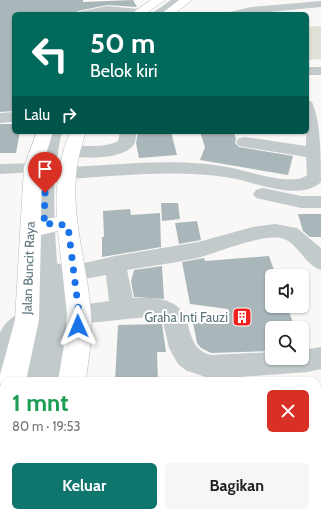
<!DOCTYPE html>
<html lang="id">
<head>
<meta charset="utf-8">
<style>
	body { margin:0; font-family:Cabin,sans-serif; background:#f6f6f6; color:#202124; height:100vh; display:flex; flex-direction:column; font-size:15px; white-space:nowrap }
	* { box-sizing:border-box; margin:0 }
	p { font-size:13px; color:#757577 }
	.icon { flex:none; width:22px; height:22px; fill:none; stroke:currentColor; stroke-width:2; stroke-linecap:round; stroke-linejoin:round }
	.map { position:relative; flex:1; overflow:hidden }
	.sheet { position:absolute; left:0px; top:377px; width:321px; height:140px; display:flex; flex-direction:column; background:#fff; border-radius:12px 12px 0 0; box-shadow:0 1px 3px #0004 }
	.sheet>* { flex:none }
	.hud { position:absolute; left:12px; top:12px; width:297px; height:122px; border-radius:6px; box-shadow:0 1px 3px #0004; background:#00695c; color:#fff; overflow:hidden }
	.controls { position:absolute; left:265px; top:269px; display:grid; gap:8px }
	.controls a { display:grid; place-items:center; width:44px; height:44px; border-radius:6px; background:#fff; box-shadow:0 1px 3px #0004; font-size:20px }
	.pin { position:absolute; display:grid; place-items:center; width:34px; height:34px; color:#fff; margin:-41px -17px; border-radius:50% 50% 50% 0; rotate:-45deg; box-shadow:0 0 4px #0007 }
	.pin .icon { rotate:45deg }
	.me { position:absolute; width:44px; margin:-22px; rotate:359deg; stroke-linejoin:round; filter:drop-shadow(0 0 3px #0008) }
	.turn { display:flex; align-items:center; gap:14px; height:84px; padding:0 12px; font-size:18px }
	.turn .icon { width:52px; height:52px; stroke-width:2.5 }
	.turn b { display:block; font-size:28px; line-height:34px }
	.then { display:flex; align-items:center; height:38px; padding:0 12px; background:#0003; gap:8px; font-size:15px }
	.round { display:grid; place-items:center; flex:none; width:42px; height:42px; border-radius:6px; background:#f6f6f6 }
	.head { display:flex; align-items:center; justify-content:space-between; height:68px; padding:0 12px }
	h1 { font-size:24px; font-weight:700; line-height:30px; color:#1e9e55 }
	.button { display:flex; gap:8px; margin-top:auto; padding:8px 12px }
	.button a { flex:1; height:46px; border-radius:6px; background:#0f766e; color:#fff; font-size:16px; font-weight:700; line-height:46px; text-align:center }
	.button a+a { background:#f6f6f6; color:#202124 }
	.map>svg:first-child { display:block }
</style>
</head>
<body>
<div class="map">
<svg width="321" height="517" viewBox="0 0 321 517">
	<rect width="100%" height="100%" fill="#f9f8f6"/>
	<path fill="#dde1d6" d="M321 26V59L307 60V27Z"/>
	<path fill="#a9b7ba" d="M0 0H83V2L133 0 137 7 107 5 78 11 75 14H14V111L0 112Z
		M0 124H14V132H20L16 153H0Z
		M138 132H171L177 155 139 158 136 143Z
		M200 132H234L236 139 235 143 239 147 293 156 288 175 200 160 205 147Z
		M161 203H178L180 219 162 221Z
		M130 209 131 215 160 213 161 247 102 257V237H104L103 211Z
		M298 214H321V237H310L303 231Z
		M197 221 201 240 179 244 175 223Z
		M269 256 276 276H272V306H287L295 328H272V351L211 353 201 348 197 343 193 323 227 322 228 309 190 304 182 262 204 258 205 261Z
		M162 266 164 299 134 297 131 281 134 270Z
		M162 324 166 352H157L158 381H115L118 325Z"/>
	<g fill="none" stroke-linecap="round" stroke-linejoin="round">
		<defs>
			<path id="major" d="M151 0H165L145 14H131Z
				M179 0H192L174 14H161Z
				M37 132H53L42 167 41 220 57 217C55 186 59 160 70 132H86C81 147 77 161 76 176 72 223 88 268 91 315 93 337 88 359 86 381H58L65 339 67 314 58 231 41 235 39 320 26 381H4V390L0 384V375L15 320 24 167Z
				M4 403V444L0 446V404Z
				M26 513H58L57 517H25Z"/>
		</defs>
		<use href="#major" stroke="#b6bec0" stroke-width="1"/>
		<path fill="#c3cacc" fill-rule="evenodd" d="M171 0H185L165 14H151Z
			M321 1V7L249 14H228L230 12 251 7Z
			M107 6 139 9 145 12 143 14 107 12 76 14 78 12Z
			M307 67H321V75H307Z
			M307 100 312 102C321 123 321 157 321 182 301 202 254 182 231 178 177 169 121 176 67 179L60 177 58 173 60 169 67 167C121 165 179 157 232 168 248 171 294 187 307 175L306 157 245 147 239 146 236 142 239 138 245 137 306 146Z
			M14 112V122L0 123V113Z
			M46 132H62C51 176 54 218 57 263L67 267 115 256 198 242 253 227 275 224 297 228 321 248V270C305 265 299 245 284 239 264 232 218 253 197 258 174 263 150 266 127 270L133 298C211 293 172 344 211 355L272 352V358H302V350L321 347V369L308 372 211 379 197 374 187 371 178 364 169 348 163 322 158 318 147 317 79 324 73 322V354L70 381H20L29 334 22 342 9 368 0 371C0 360 0 344 0 333 4 322 21 308 32 312 37 265 31 218 36 172L0 174V164L38 163ZM106 275 109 301 73 306 70 280 74 281Z
			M120 132H136C136 137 136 144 132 147 119 160 81 159 65 155L62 151 65 147C83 143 100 150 118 141Z
			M263 188 301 196H321V208H301L256 198 253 194 256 190Z
			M4 459V500L0 502V461Z
			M4 509V513H35L34 517H1Z"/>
		<use href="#major" fill="#fff" fill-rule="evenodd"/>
	</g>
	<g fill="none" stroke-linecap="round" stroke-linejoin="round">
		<path stroke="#1a73e8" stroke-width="7" stroke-dasharray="0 12.6" d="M45 193 44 225 54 223 68 226 79 314 78 326"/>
	</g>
	<defs>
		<symbol id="building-square" viewBox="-11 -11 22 22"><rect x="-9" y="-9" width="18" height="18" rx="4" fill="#ef221f" stroke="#fff"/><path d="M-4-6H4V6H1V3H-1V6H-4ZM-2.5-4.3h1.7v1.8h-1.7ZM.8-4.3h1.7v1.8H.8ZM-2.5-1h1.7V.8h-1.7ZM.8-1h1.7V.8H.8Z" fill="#fff"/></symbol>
	</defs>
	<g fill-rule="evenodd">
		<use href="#building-square" x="231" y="306" width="22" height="22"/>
	</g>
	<g text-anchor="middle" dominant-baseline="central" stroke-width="4" stroke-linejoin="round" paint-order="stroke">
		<g font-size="13" fill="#5d767d" stroke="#fff">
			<text transform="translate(28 268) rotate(-88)">Jalan Buncit Raya</text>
		</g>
		<g font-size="13" fill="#5d767d" stroke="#fff" text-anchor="end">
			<text x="228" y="317">Graha Inti Fauzi</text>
		</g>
	</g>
</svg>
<div class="controls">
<a><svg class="icon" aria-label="sound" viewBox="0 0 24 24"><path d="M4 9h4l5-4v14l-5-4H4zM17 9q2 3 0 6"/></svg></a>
<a><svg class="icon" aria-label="search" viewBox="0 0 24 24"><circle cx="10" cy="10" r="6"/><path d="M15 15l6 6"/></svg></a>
</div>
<div class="pin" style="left:45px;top:193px;background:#d93025"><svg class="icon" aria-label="arrive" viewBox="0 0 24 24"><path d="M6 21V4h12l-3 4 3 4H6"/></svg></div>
<svg class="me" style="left:78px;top:326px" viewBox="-20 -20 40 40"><path d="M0-17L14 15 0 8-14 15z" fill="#1a73e8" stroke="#fff" stroke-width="4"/></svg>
<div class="hud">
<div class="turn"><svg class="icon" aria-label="left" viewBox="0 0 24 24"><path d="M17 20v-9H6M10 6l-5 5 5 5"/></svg><div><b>50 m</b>Belok kiri</div></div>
<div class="then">Lalu<svg class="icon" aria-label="right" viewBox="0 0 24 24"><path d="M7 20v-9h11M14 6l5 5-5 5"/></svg></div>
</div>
<section class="sheet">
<div class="head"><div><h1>1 mnt</h1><p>80 m · 19:53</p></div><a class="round" style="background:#d93025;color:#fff"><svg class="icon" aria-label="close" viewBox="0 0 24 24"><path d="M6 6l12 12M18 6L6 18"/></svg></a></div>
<div class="button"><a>Keluar</a><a>Bagikan</a></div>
</section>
</div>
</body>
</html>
